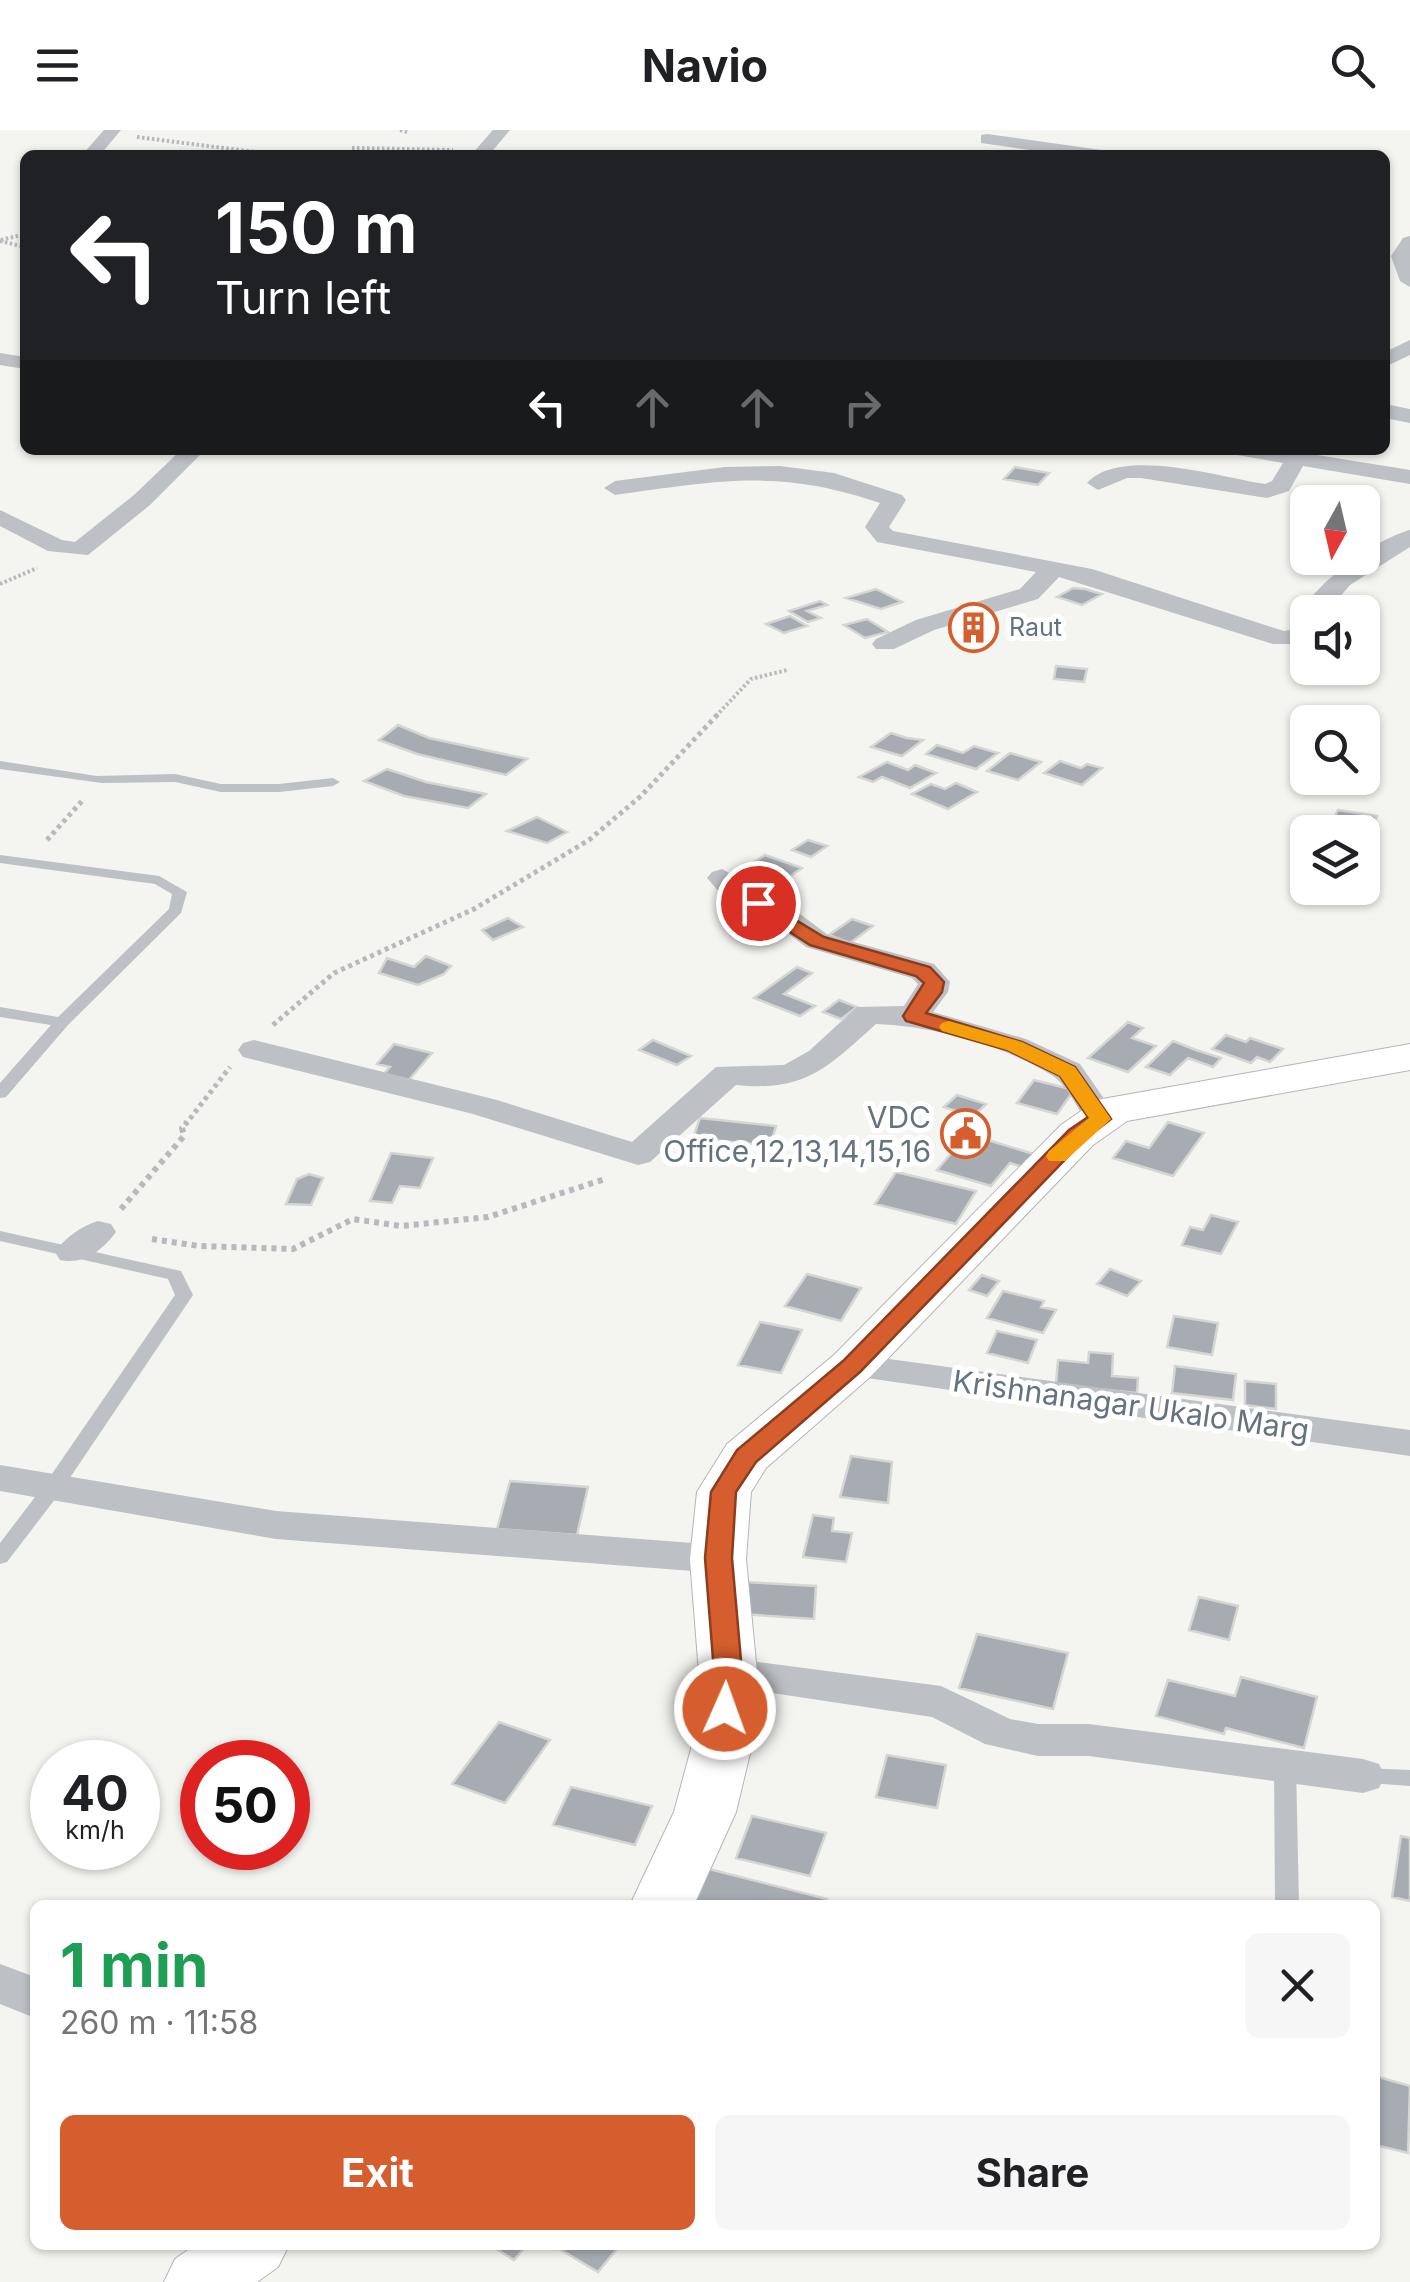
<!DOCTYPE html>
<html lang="en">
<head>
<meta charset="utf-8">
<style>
	body { margin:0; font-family:Inter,sans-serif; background:#f6f6f6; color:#202124; height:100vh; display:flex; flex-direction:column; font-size:38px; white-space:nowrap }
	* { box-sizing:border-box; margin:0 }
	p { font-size:32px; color:#757577 }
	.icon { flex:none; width:55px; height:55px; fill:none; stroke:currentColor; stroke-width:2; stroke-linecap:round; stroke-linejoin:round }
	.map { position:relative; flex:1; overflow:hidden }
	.details { position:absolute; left:30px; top:1770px; width:1350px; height:350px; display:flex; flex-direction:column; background:#fff; border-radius:15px; box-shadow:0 2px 8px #0004 }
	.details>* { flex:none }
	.top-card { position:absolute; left:20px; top:20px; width:1370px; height:305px; border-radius:15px; box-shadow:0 2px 8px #0004; background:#202124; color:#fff; overflow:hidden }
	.needle { width:65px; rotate:188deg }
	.controls { position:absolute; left:1290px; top:355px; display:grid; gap:20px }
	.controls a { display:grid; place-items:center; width:90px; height:90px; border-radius:15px; background:#fff; box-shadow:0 2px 8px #0004; font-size:50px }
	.speed { position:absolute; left:30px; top:1610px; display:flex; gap:20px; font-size:50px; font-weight:700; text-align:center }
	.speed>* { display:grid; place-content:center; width:130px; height:130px; border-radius:50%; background:#fff; box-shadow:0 2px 8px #0004; line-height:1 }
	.speed small { font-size:25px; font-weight:400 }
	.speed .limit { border:15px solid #d22; background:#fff; color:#111 }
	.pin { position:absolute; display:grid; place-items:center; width:85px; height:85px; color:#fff; margin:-42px; border:5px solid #fff; border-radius:50%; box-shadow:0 2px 10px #0007 }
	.me { position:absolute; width:110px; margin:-55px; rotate:2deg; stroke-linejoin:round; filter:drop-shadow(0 0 8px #0008) }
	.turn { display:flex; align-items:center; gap:35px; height:210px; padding:0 30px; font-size:45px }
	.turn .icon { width:130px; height:130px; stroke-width:2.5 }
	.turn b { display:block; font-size:70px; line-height:85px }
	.lanes { display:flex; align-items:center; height:95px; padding:0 30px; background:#0003; justify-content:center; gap:50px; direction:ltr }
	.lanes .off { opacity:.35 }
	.round { display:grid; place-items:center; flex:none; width:105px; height:105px; border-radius:15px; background:#f6f6f6 }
	.summary { display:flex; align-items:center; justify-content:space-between; height:170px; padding:0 30px }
	h1 { font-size:60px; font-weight:700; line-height:75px; color:#1e9e55 }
	.button { display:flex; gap:20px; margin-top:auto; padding:20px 30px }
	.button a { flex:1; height:115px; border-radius:15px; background:#d65e2e; color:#fff; font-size:40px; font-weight:700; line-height:115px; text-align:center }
	.button a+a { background:#f6f6f6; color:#202124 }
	header { display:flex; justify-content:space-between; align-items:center; height:130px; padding:0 30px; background:#fff; font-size:45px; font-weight:700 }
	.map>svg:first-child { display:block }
</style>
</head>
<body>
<header><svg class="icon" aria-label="menu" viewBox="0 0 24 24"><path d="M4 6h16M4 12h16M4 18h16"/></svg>Navio<svg class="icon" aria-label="search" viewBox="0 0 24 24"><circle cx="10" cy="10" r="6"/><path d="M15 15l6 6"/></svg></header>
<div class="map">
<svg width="1410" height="2152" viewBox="0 0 1410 2152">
	<rect width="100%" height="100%" fill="#f4f4f0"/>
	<path fill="#a6acb2" stroke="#d5d5d3" stroke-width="2.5" d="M1015 337 1049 343 1038 355 1004 349Z
		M1073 458 1085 459 1102 464 1082 475 1057 467Z
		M876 459 902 472 881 479 846 468Z
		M820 471 827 475 807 481 821 488 808 492 789 481Z
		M790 486 807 496 784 503 766 494Z
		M867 489 888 502 865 508 844 495Z
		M1056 536 1087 539 1084 552 1054 549Z
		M398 595 429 608 527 629 506 645 417 624 379 610Z
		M891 603 907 608 923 610 902 626 871 617Z
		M937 615 963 623 974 616 998 623 976 639 926 624Z
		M1010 623 1041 632 1018 650 987 641Z
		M1060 631 1081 638 1087 634 1102 638 1082 655 1044 643Z
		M887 632 908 640 915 635 936 643 910 658 882 647 873 652 859 647Z
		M387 639 426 652 486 664 468 678 404 666 364 651Z
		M956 653 977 662 948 679 912 664 931 654 945 659Z
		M1338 680 1377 686 1367 708 1332 692Z
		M537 687 567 702 547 713 507 701Z
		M808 710 827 716 811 727 792 720Z
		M765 725 802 738 779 754 741 741Z
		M508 788 523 797 493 810 482 800Z
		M852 789 873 796 850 813 829 805Z
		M426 826 451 836 444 844 418 855 379 843 387 828 414 837Z
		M797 837 812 843 784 864 815 876 800 886 754 868Z
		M839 870 857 877 841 889 823 882Z
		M1128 892 1143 898 1132 908 1156 916 1128 942 1088 928Z
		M1226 905 1246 912 1250 908 1283 919 1270 932 1257 927 1251 933 1212 919Z
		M653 910 691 926 677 935 639 920Z
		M1173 911 1196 920 1221 928 1213 937 1188 928 1170 945 1146 937Z
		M394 914 432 923 408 951 382 946 390 937 377 934Z
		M1034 950 1074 960 1057 984 1017 973Z
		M957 965 986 974 973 987 944 977Z
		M700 988 776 996 770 1016 693 1008Z
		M1168 992 1204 1003 1173 1046 1113 1028 1126 1011 1149 1018Z
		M968 1004 1037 1025 1026 1038 1010 1033 991 1056 937 1040Z
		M391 1023 433 1028 420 1058 400 1056 392 1073 370 1071Z
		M896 1042 976 1061 956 1094 875 1074Z
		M309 1044 323 1048 311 1075 286 1074 297 1049Z
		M1211 1085 1238 1092 1221 1124 1182 1115 1190 1097 1203 1100Z
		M1110 1139 1141 1151 1127 1166 1097 1154Z
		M807 1144 861 1158 841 1191 785 1176Z
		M982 1145 999 1151 987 1166 969 1160Z
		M1003 1161 1044 1171 1041 1177 1056 1180 1043 1203 987 1188Z
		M1174 1186 1218 1193 1212 1225 1167 1217Z
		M760 1192 802 1200 781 1243 738 1235Z
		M997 1201 1037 1210 1028 1233 987 1223Z
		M1089 1222 1113 1224 1112 1246 1138 1248 1137 1263 1056 1255 1058 1230 1088 1233Z
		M1175 1236 1236 1244 1233 1270 1172 1263Z
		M1245 1251 1276 1254V1279L1245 1275Z
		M851 1326 892 1332 888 1373 840 1367Z
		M510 1351 588 1357 577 1405 497 1399Z
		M813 1385 834 1388 832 1401 852 1403 846 1432 803 1427Z
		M745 1452 816 1456 814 1489 742 1484Z
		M1199 1467 1238 1476 1229 1510 1189 1500Z
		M977 1504 1068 1523 1053 1579 959 1558Z
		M1241 1547 1317 1567 1304 1618 1226 1598 1224 1604 1156 1586 1168 1550 1235 1566Z
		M499 1592 550 1610 505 1673 452 1654Z
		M887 1625 946 1635 937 1678 876 1667Z
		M571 1657 652 1676 635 1715 553 1695Z
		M752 1686 826 1703 810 1746 736 1728Z
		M1401 1706 1410 1708V1771L1392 1767Z
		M709 1739 827 1769 824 1775H694Z
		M1375 1946 1410 1956 1408 2023 1375 2015Z
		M490 2115H527L514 2130Z
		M553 2115H620L598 2142Z"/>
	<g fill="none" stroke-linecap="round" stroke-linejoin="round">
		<defs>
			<path id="secondary" d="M1410 914V940L1127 991 1093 1015 870 1247 766 1338 751 1362 746 1429 757 1543 752 1615 736 1682 694 1775H630L674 1682 692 1615 699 1543 690 1429 697 1362 727 1314 834 1225 1061 995 1097 970Z
				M195 2115H289L278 2137 257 2152H164L175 2129Z"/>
		</defs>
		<use href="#secondary" stroke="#b2b6ba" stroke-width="2"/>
		<path stroke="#b7b9bc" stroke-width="4" stroke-dasharray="2.5 2.5" stroke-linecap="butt" d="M400 0 407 2
			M137 7 279 25
			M352 18 453 20
			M1 110 25 104
			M0 111 25 117
			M0 454 37 438
			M716 586 751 549 787 540"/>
		<path stroke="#b7b9bc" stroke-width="5" stroke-dasharray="4 4" stroke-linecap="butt" d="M47 710 82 671
			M273 895 334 843 474 779 589 710 641 666 719 583
			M185 995 230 937"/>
		<path stroke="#b7b9bc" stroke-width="6" stroke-dasharray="5 5" stroke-linecap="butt" d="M121 1079 184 1006 182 998 187 992
			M152 1109 199 1116 293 1119 353 1089 401 1096 488 1087 605 1049"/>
		<path fill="#bdc0c4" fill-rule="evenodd" d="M0 631 97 646 175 644 221 654H279L333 648 340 652 333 656 279 662H221L175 652 102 653 0 639Z
			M0 725 159 746 187 762 181 783 68 895 6 967 0 968V953L51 895 0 887V877L58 887 169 779 172 764 155 754 0 733Z
			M0 1101 181 1141 193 1165 59 1364 7 1432 0 1434V1413L45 1354 175 1165 168 1149 0 1111Z
			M1285 1628 1293 1630 1296 1636 1299 1775H1275L1274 1636 1277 1630Z
			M1363 1638 1410 1640V1656L1355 1652 1352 1646 1355 1640Z"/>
		<path fill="#bdc0c4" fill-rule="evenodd" d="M104 0H121L100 25H82Z
			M493 0H510L489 25H471Z
			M987 4 1101 20 1110 25H1064L981 13V5Z
			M1410 106V157L1400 151 1391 126 1403 108Z
			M1410 210V225L1385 237V222Z
			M0 223 25 227V239L0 235Z
			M1385 274 1410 279V293L1385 288Z
			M181 320H205L150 375 88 425 48 421 0 396V380L62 410 75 412 134 365Z
			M1234 320H1286L1410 340V354L1303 336 1289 361 1267 368 1141 348H1127L1098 360 1087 353C1120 316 1220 347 1265 354L1272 351 1283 333 1237 325Z
			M780 336 834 343 902 365 906 370 889 397 893 401 1092 439 1284 501 1308 496V514H1273L1059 447 1038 469 934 500 894 519H876L872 514 876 509 916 490 1020 459 1036 442 877 412 865 397 880 373C779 338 718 351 615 365L604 358 615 351 725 337Z
			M1410 400V417L1350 455 1327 482H1308L1306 487 1302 482C1317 451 1378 408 1410 400Z
			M722 739 796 781 828 805 934 834 950 852 948 862 933 882 1026 909 1080 934 1118 989 1113 996H1089C1079 981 1068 956 1053 946 1004 915 933 896 876 894 827 938 805 962 736 955L650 1032 638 1035 473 984 243 927 238 920 243 913 254 910 497 970 632 1012 716 937 784 935 809 921 857 877 904 876 918 854 912 848 806 817 774 793 721 764 707 748 712 742Z
			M98 1091 111 1094 116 1102C102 1121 83 1135 60 1130L55 1122C65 1108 81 1096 98 1091Z
			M852 1224 1410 1300V1326L839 1244 833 1236 839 1228Z
			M0 1335 276 1381 718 1415 732 1419 738 1429 732 1439 718 1443 276 1409 0 1361Z
			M728 1528 941 1556 1010 1589 1038 1594H1089L1363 1629 1379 1634 1385 1646 1379 1658 1363 1663 1089 1626H1038L985 1614 932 1587 713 1554 707 1543 713 1532Z
			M0 1834 35 1847V1888L0 1874Z"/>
		<use href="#secondary" fill="#fff" fill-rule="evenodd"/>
	</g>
	<path fill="#d65e2e" stroke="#8b3d1e" stroke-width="2.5" d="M758 767 824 807 930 837 944 852 942 862 926 883 1022 912 1075 937 1111 989 1085 1009 860 1242 756 1332 736 1362 732 1428 742 1542 735 1586 725 1589 715 1586 711 1579 714 1542 705 1428 711 1362 737 1320 843 1231 1069 1000 1088 987 1060 946 1007 920 906 891 903 886 924 853 916 846 810 815 751 777V769Z"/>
	<path fill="#f59e0b" d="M949 891 1022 912 1075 937 1111 989 1065 1031H1049L1046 1026 1049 1021 1089 988 1060 946 1007 920 942 901 939 897 942 893Z"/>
	<defs>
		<symbol id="building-ring" viewBox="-11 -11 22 22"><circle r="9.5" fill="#fff" stroke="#d65e2e" stroke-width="1.5"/><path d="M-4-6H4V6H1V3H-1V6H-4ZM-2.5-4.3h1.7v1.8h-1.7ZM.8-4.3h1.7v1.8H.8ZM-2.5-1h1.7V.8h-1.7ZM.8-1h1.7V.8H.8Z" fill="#d65e2e"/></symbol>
		<symbol id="civic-ring" viewBox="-11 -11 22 22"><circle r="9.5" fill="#fff" stroke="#d65e2e" stroke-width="1.5"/><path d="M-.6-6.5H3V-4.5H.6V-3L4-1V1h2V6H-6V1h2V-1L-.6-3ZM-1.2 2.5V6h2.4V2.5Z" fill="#d65e2e"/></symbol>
	</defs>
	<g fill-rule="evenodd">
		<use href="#building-ring" x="946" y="470" width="55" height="55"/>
		<use href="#civic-ring" x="938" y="976" width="55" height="55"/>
	</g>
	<g text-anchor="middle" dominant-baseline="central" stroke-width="10" stroke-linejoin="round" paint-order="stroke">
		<g font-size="25" fill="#65727f" stroke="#fff" text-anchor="start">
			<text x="1009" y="497">Raut</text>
		</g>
		<g font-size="30" fill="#65727f" stroke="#fff" text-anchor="end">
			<text x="931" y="987">VDC<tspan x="931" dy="34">Office,12,13,14,15,16</tspan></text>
		</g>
		<g font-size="30" fill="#65727f" stroke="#fff">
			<text transform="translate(1131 1275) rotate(8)">Krishnanagar Ukalo Marg</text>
		</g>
	</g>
</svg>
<div class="controls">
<a><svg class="needle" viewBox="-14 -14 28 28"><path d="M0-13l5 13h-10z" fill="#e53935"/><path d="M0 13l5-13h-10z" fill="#757577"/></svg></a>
<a><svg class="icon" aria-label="sound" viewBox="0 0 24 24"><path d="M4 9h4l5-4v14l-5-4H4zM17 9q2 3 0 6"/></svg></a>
<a><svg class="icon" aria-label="search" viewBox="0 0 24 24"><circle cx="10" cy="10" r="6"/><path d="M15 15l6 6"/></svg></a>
<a><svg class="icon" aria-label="layers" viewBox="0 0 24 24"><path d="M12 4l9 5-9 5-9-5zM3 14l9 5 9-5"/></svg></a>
</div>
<div class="speed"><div>40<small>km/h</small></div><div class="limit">50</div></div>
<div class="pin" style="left:758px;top:773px;background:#d93025"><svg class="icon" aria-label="arrive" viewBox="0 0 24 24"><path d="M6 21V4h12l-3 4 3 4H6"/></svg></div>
<svg class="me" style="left:725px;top:1579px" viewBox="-20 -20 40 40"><circle r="17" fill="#d65e2e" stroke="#fff" stroke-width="3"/><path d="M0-11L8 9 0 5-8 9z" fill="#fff"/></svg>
<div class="top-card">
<div class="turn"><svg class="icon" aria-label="left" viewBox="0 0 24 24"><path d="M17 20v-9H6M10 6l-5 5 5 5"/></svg><div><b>150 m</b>Turn left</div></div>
<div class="lanes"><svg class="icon" aria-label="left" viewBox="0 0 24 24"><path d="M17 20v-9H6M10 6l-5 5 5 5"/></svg><svg class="icon off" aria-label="ahead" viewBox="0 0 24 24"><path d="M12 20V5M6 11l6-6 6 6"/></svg><svg class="icon off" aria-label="ahead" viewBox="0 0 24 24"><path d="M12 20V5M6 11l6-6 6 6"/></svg><svg class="icon off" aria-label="right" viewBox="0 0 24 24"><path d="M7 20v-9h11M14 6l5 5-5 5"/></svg></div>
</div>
<section class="details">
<div class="summary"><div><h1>1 min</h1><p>260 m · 11:58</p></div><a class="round"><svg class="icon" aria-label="close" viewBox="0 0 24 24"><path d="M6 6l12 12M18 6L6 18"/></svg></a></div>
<div class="button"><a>Exit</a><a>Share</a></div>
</section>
</div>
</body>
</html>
